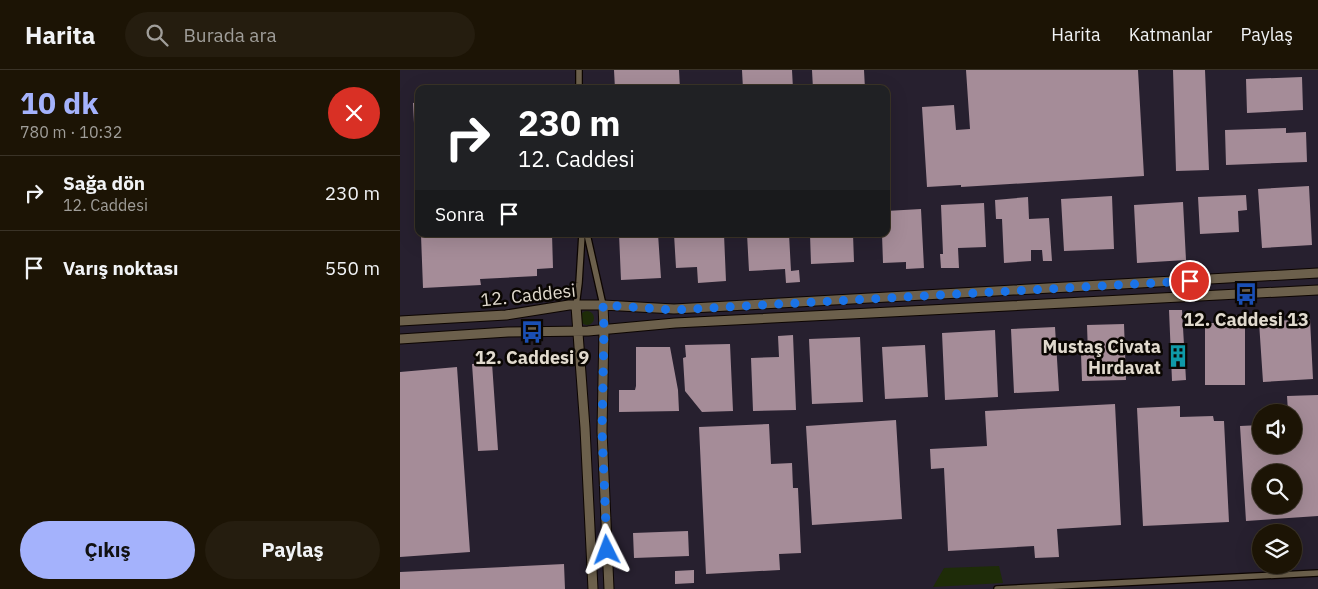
<!DOCTYPE html>
<html lang="tr">
<head>
<meta charset="utf-8">
<style>
	body { margin:0; font-family:"IBM Plex Sans",sans-serif; background:#251d0f; color:#f1f3f6; height:100vh; display:flex; flex-direction:column; font-size:19px; white-space:nowrap }
	* { box-sizing:border-box; margin:0 }
	p { font-size:16px; color:#a09e9a }
	.icon { flex:none; width:28px; height:28px; fill:none; stroke:currentColor; stroke-width:2; stroke-linecap:round; stroke-linejoin:round }
	.map { position:relative; flex:1; overflow:hidden }
	.sheet { display:flex; flex-direction:column; background:#1c1405; width:400px }
	.sheet>* { flex:none }
	.top-card { position:absolute; left:15px; top:15px; width:475px; height:152px; border-radius:10px; box-shadow:0 5px 20px #0002,0 0 0 1px #3a3327; background:#202124; color:#fff; overflow:hidden }
	.tools { position:absolute; left:852px; top:334px; display:grid; gap:10px }
	.tools a { display:grid; place-items:center; width:50px; height:50px; border-radius:50%; background:#1c1405; box-shadow:0 5px 20px #0002,0 0 0 1px #3a3327; font-size:25px }
	.pin { position:absolute; display:grid; place-items:center; width:42px; height:42px; color:#fff; margin:-21px; border:2px solid #fff; border-radius:50%; box-shadow:0 1px 5px #0007 }
	.me { position:absolute; width:55px; margin:-28px; rotate:357deg; stroke-linejoin:round; filter:drop-shadow(0 0 4px #0008) }
	.turn { display:flex; align-items:center; gap:18px; height:105px; padding:0 20px; font-size:22px }
	.turn .icon { width:65px; height:65px; stroke-width:2.5 }
	.turn b { display:block; font-size:35px; line-height:42px }
	.then { display:flex; align-items:center; height:48px; padding:0 20px; background:#0003; gap:10px; font-size:19px }
	.round { display:grid; place-items:center; flex:none; width:52px; height:52px; border-radius:26px; background:#251d0f }
	.summary { display:flex; align-items:center; justify-content:space-between; height:85px; padding:0 20px }
	h1 { font-size:30px; font-weight:800; line-height:38px; color:#a4b2fc }
	.primary-button { display:flex; gap:10px; margin-top:auto; padding:10px 20px }
	.primary-button a { flex:1; height:58px; border-radius:30px; background:#a4b2fc; color:#111; font-size:20px; font-weight:800; line-height:58px; text-align:center }
	.primary-button a+a { background:#251d0f; color:#f1f3f6 }
	ul { padding:0; list-style:none }
	li { display:flex; align-items:center; gap:15px; height:75px; padding:0 20px; border-top:1px solid #3a3327 }
	li div { flex:1 }
	li b { display:block; font-size:19px }
	li em { font-style:normal }
	header { display:flex; align-items:center; gap:30px; box-sizing:border-box; height:70px; padding:0 25px; background:#1c1405; border-bottom:1px solid #3a3327 }
	header strong { font-size:24px }
	nav { display:flex; gap:28px; margin-inline-start:auto; font-size:18px }
	.search { width:350px; height:45px; background:#251d0f; display:flex; align-items:center; gap:12px; box-sizing:border-box; padding:0 18px; border-radius:28px; color:#a09e9a; font-size:19px }
	main { display:flex; flex:1; min-height:0 }
	.map>svg:first-child { display:block }
</style>
</head>
<body>
<header>
<strong>Harita</strong>
<div class="search"><svg class="icon" aria-label="search" viewBox="0 0 24 24"><circle cx="10" cy="10" r="6"/><path d="M15 15l6 6"/></svg>Burada ara</div>
<nav><a>Harita</a><a>Katmanlar</a><a>Paylaş</a></nav>
</header>
<main>
<section class="sheet">
<div class="summary"><div><h1>10 dk</h1><p>780 m · 10:32</p></div><a class="round" style="background:#d93025;color:#fff"><svg class="icon" aria-label="close" viewBox="0 0 24 24"><path d="M6 6l12 12M18 6L6 18"/></svg></a></div>
<ul>
<li><svg class="icon" aria-label="right" viewBox="0 0 24 24"><path d="M7 20v-9h11M14 6l5 5-5 5"/></svg><div><b>Sağa dön</b><p>12. Caddesi</p></div><em>230 m</em></li>
<li><svg class="icon" aria-label="arrive" viewBox="0 0 24 24"><path d="M6 21V4h12l-3 4 3 4H6"/></svg><div><b>Varış noktası</b></div><em>550 m</em></li>
</ul>
<div class="primary-button"><a>Çıkış</a><a>Paylaş</a></div>
</section>
<div class="map">
<svg width="918" height="519" viewBox="0 0 918 519">
	<rect width="100%" height="100%" fill="#251a07"/>
	<path fill="#27202f" fill-rule="evenodd" d="M0 0H918V519H0ZM19 19H486V164H19ZM861 342H894V375H861ZM861 402H894V435H861ZM861 462H894V495H861Z"/>
	<path fill="#1e2c08" d="M180 248a7 7 0 1 1 14 0a7 7 0 1 1-14 0Z
		M599 496 603 513 533 517 544 498Z"/>
	<path fill="#a58c98" fill-rule="evenodd" d="M214 0H279L280 19H215Z
		M342 0H392L393 19H343Z
		M412 0H464L465 19H413Z
		M566 0H738L744 106 561 117V115L527 117 522 37 554 35 556 60 570 59Z
		M773 0H805L809 100 776 101Z
		M902 7 903 40 847 43 846 9Z
		M19 32V53H14L13 33Z
		M886 58V63L906 62 907 92 826 95 825 60Z
		M909 116 912 175 862 178 858 119Z
		M846 125 847 140 838 141 839 162 800 164 798 127Z
		M712 126 714 179 664 181 661 129Z
		M628 127 629 149 649 148 652 191H643L642 180H631V191L604 193 602 149H596L595 130Z
		M783 132 786 190 737 193 734 135Z
		M584 133 586 177 558 178 559 198H541L540 184H543L541 135Z
		M521 139 524 198 506 199V192L483 193 482 164H486V141Z
		M38 164H152L153 198 137 199V206L80 209 81 215 23 218 21 165Z
		M219 164H258L261 208 221 210Z
		M274 164H324L326 211 298 213 297 197 276 198Z
		M347 164H389L391 201 399 200 400 212 386 213 385 199 349 201Z
		M410 164H453L454 192 411 194Z
		M769 240H782L786 310 772 311Z
		M823 244 845 246V315H805V253H823Z
		M910 249 913 309 863 312 859 252Z
		M724 254 726 310 682 311 681 284H688L687 255Z
		M655 257 659 321 614 323 611 259Z
		M595 260 598 327 545 330 542 263Z
		M393 265 396 340 353 341 351 288 379 287 378 266Z
		M460 267 463 332 412 334 409 269Z
		M330 274 333 341 302 342 285 321 283 288 286 287 285 275Z
		M525 275 528 327 485 329 482 277Z
		M236 277H270L278 320 279 341 219 342V320H235L236 316Z
		M92 293 98 380 78 381 72 294Z
		M57 297 70 482 0 487V302Z
		M918 325V446L846 451 840 356 861 355V375H894V342H888L887 326ZM861 402H894V435H861Z
		M715 334 721 455 657 459 659 487 635 488 634 476 548 481 544 398 531 399 530 379 587 376 585 341Z
		M780 336V347L813 346 814 351H824L829 452 743 456 737 338Z
		M496 350 502 449 412 455 406 356Z
		M369 354 371 394 392 393 393 418H398L401 483 379 484 380 500 306 504 299 357Z
		M288 461 289 486 234 488 233 463Z
		M164 494 165 519H0V502Z
		M294 500V513L275 514V501Z"/>
	<g fill="none" stroke-linecap="round" stroke-linejoin="round">
		<defs>
			<path id="street" d="M179 0V19
				M187 164 203 235
				M176 236 179 213 182 164
				M597 519 918 503"/>
			<path id="secondary" d="M203 235 204 259 202 361 209 519
				M176 236 185 358 193 519
				M0 251 106 245 169 235H203L274 239 918 203
				M0 269 108 262 188 261 275 253 918 220"/>
		</defs>
		<use href="#street" stroke="#0d0500" stroke-width="8"/>
		<use href="#secondary" stroke="#0d0500" stroke-width="11"/>
		<use href="#street" stroke="#6c604c" stroke-width="5.5"/>
		<use href="#secondary" stroke="#6c604c" stroke-width="9"/>
	</g>
	<g fill="none" stroke-linecap="round" stroke-linejoin="round">
		<path stroke="#1a73e8" stroke-width="9" stroke-dasharray="0 16.2" d="M207 480 202 361 204 259 203 235 274 240 790 211"/>
	</g>
	<defs>
		<symbol id="bus-bare" viewBox="-9 -9 18 18"><path d="M-5-6H5V4H4V6H2V4H-2V6H-4V4H-5ZM-3.5-4V0h7V-4ZM-3.5 1.2v1.5H-2V1.2ZM2 1.2v1.5H3.5V1.2Z" fill="#1a4fb4" stroke="#0a0602" stroke-width="2.5" paint-order="stroke"/></symbol>
		<symbol id="building-bare" viewBox="-9 -9 18 18"><path d="M-4-6H4V6H1V3H-1V6H-4ZM-2.5-4.3h1.7v1.8h-1.7ZM.8-4.3h1.7v1.8H.8ZM-2.5-1h1.7V.8h-1.7ZM.8-1h1.7V.8H.8Z" fill="#0f9aa8" stroke="#0a0602" stroke-width="2.5" paint-order="stroke"/></symbol>
	</defs>
	<g fill-rule="evenodd">
		<use href="#bus-bare" x="830" y="208" width="32" height="32"/>
		<use href="#bus-bare" x="116" y="246" width="32" height="32"/>
		<use href="#building-bare" x="762" y="270" width="32" height="32"/>
	</g>
	<g text-anchor="middle" dominant-baseline="central" stroke-width="5" stroke-linejoin="round" paint-order="stroke">
		<g font-size="18" fill="#e1dace" stroke="#0a0602">
			<text transform="translate(128 225) rotate(-6)">12. Caddesi</text>
		</g>
		<g font-size="18" font-weight="bold" fill="#e1dace" stroke="#0a0602">
			<text x="846" y="249">12. Caddesi 13</text>
			<text x="761" y="276" text-anchor="end">Mustaş Civata<tspan x="761" dy="21">Hırdavat</tspan></text>
			<text x="132" y="287">12. Caddesi 9</text>
		</g>
	</g>
</svg>
<div class="tools">
<a><svg class="icon" aria-label="sound" viewBox="0 0 24 24"><path d="M4 9h4l5-4v14l-5-4H4zM17 9q2 3 0 6"/></svg></a>
<a><svg class="icon" aria-label="search" viewBox="0 0 24 24"><circle cx="10" cy="10" r="6"/><path d="M15 15l6 6"/></svg></a>
<a><svg class="icon" aria-label="layers" viewBox="0 0 24 24"><path d="M12 4l9 5-9 5-9-5zM3 14l9 5 9-5"/></svg></a>
</div>
<div class="pin" style="left:790px;top:211px;background:#d93025"><svg class="icon" aria-label="arrive" viewBox="0 0 24 24"><path d="M6 21V4h12l-3 4 3 4H6"/></svg></div>
<svg class="me" style="left:207px;top:480px" viewBox="-20 -20 40 40"><path d="M0-17L14 15 0 8-14 15z" fill="#1a73e8" stroke="#fff" stroke-width="4"/></svg>
<div class="top-card">
<div class="turn"><svg class="icon" aria-label="right" viewBox="0 0 24 24"><path d="M7 20v-9h11M14 6l5 5-5 5"/></svg><div><b>230 m</b>12. Caddesi</div></div>
<div class="then">Sonra<svg class="icon" aria-label="arrive" viewBox="0 0 24 24"><path d="M6 21V4h12l-3 4 3 4H6"/></svg></div>
</div>
</div>
</main>
</body>
</html>
